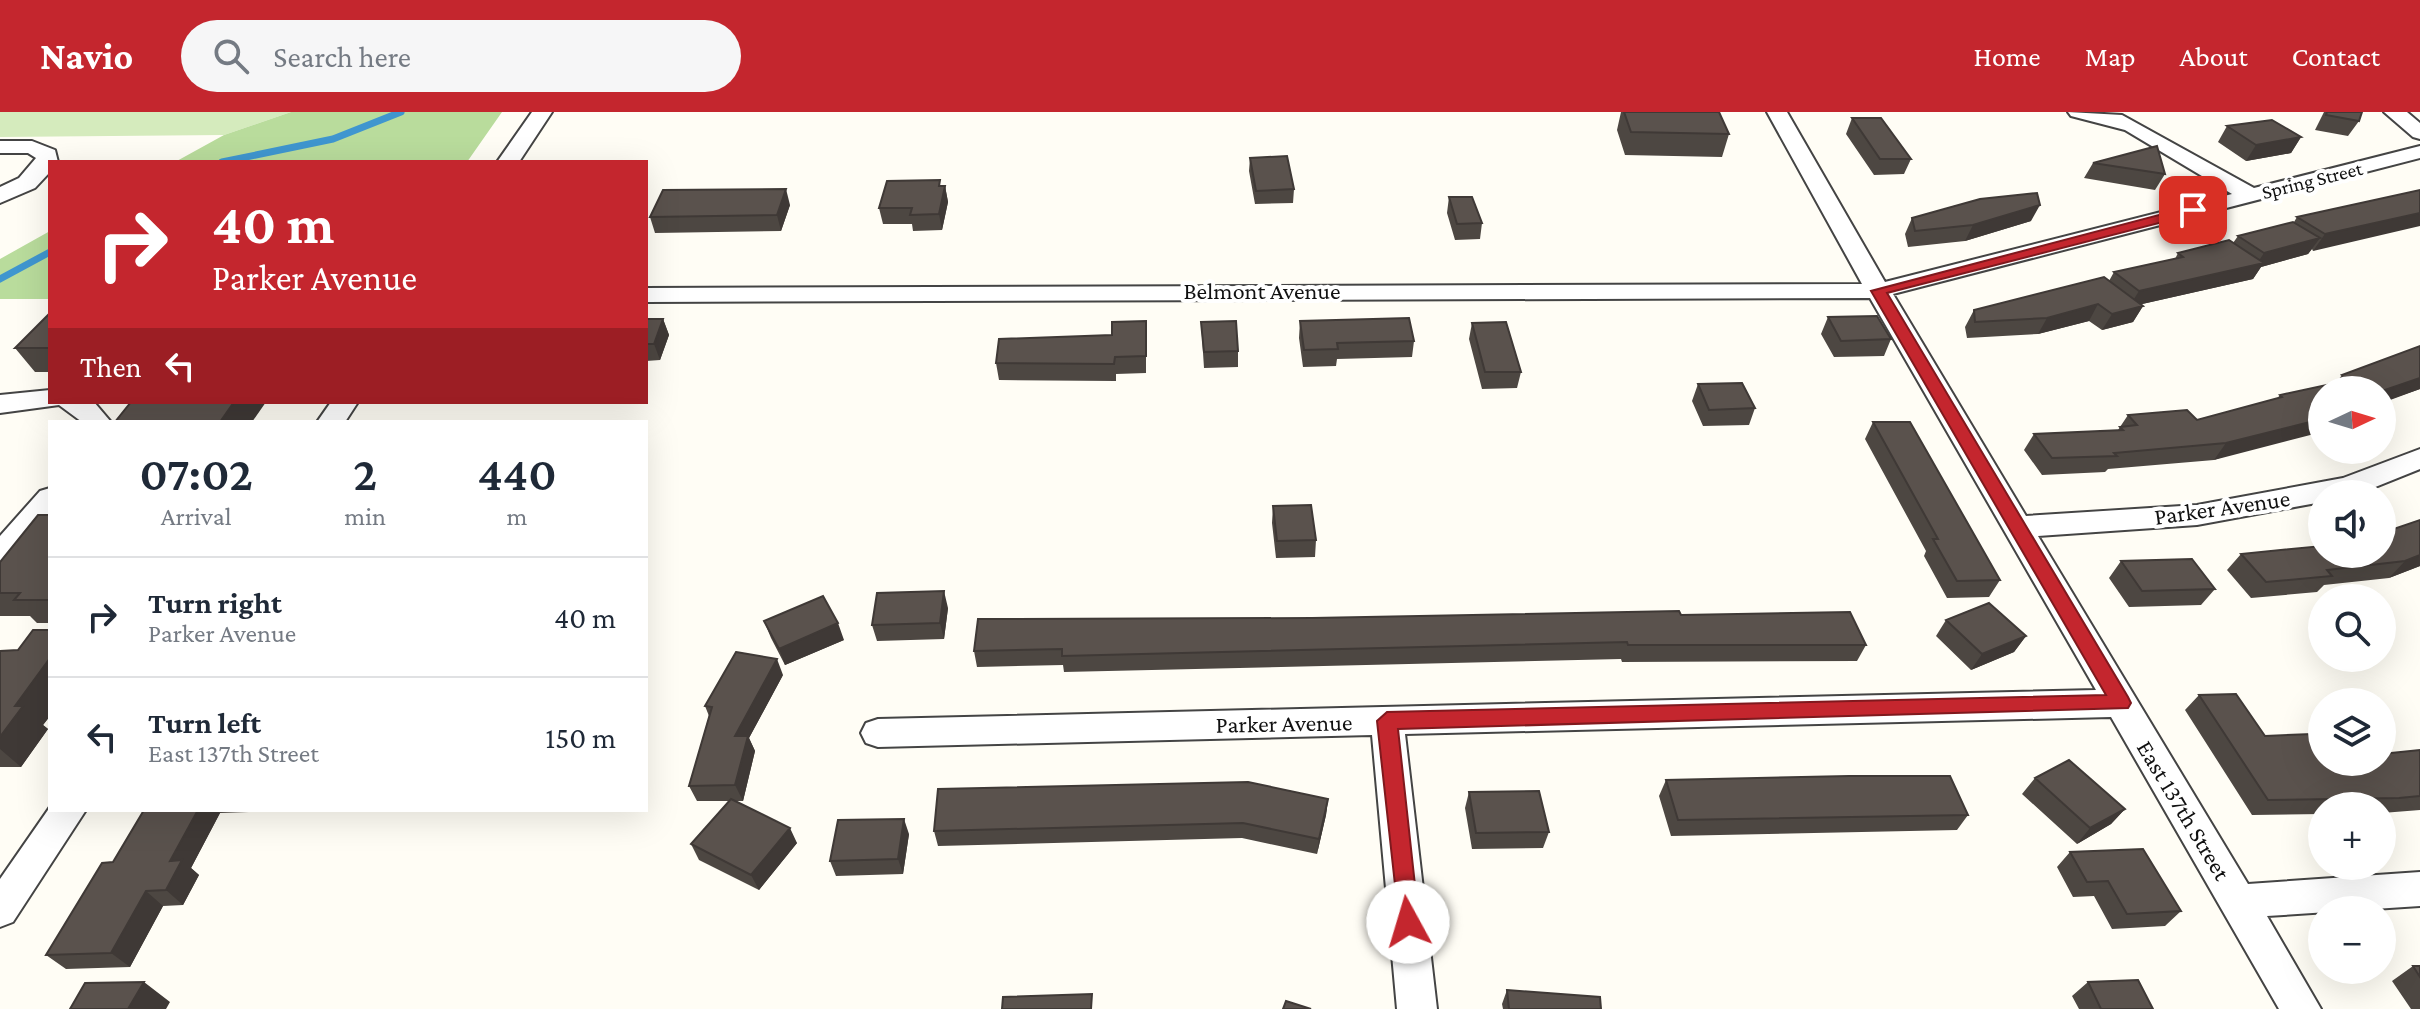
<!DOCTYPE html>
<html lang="en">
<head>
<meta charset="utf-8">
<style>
	body { margin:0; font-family:"Crimson Pro",serif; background:#f6f6f7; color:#1f2937; height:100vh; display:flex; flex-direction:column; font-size:30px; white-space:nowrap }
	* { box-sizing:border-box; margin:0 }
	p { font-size:26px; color:#747a83 }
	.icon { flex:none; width:44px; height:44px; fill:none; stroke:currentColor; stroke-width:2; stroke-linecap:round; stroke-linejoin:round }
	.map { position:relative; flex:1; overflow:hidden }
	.panel { position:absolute; left:48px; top:308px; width:600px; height:392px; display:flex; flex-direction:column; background:#fff; border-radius:0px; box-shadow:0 8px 32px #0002 }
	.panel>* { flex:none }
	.banner { position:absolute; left:48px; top:48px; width:600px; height:244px; border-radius:0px; box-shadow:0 8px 32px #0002; background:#c4262e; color:#fff; overflow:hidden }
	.needle { width:52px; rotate:86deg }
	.controls { position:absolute; left:2308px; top:264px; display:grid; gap:16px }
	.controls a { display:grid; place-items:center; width:88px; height:88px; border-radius:50%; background:#fff; box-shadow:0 8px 32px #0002; font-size:40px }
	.pin { position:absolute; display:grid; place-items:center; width:68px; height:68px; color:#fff; margin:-34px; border-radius:16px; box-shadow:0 4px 12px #0006 }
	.me { position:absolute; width:88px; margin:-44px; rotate:354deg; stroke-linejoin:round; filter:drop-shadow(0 0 6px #0008) }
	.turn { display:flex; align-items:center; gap:28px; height:168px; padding:0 32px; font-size:36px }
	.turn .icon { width:104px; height:104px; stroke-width:2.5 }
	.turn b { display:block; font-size:56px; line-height:68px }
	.then { display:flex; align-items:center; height:76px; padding:0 32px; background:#0003; gap:16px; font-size:30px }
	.eta { display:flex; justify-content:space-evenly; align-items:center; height:136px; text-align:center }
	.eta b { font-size:48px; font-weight:600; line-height:56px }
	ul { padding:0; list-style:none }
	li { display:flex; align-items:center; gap:24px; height:120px; padding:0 32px; border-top:2px solid #e0e1e3 }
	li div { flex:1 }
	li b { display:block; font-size:30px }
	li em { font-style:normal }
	header { display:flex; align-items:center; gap:48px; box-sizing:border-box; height:112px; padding:0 40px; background:#c4262e; color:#fff }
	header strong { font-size:38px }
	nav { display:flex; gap:44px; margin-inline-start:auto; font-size:28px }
	.search { width:560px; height:72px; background:#f6f6f7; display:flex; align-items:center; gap:20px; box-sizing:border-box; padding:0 28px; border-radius:44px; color:#747a83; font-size:30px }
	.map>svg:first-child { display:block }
</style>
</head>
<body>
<header>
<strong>Navio</strong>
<div class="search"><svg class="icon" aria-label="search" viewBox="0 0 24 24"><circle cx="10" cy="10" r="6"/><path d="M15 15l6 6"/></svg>Search here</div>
<nav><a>Home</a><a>Map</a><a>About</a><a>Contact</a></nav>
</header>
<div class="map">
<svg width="2420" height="897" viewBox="0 0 2420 897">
	<rect width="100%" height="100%" fill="#fffdf5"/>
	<path fill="#d5ebbd" d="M0 0H291L224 23 0 25Z"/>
	<path fill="#b9dc9c" d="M291 0H502L467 50H175L224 23Z
		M50 119V187H0V147Z"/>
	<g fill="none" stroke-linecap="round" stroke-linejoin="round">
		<path stroke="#3f96cf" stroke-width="7" d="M222 50 333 27 401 0
			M0 167 50 140"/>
		<defs>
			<path id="minor" d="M532 0H552L519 50H497Z
				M1767 0H1787L1885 170 2232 82 2125 18 2071 4 2068 0 2122 3 2254 76 2420 34V46L1893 182 2026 404 2197 393 2343 366 2420 337V357L2358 382H2322V390L2197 413 2038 424 2248 772 2420 760V794L2267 804 2321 897H2279L2111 605 1405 622 1437 897H1397L1372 623 878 635 866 631 861 621 866 611 878 607 2096 578 1870 186 646 190V176L1862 172Z
				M2384 0H2407L2420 11V27L2413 25Z
				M0 29H32L55 38 58 50H50V60L35 76 0 91V75L19 66 36 46 28 41H0Z
				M50 278V290H94L111 310H82L59 293 0 301V283Z
				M331 290H358L345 310H317Z
				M50 376V405L11 452 0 455V424L40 379Z
				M50 695 86 698 13 810 0 815V767Z"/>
		</defs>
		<use href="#minor" stroke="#444" stroke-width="4"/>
		<use href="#minor" fill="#fff" fill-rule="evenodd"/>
	</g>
	<path fill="#4d4742" d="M1621 0H1719L1729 22 1722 45 1625 43 1617 18Z
		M2324 0H2362L2359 9 2348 24 2315 18Z
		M1852 6 1911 47 1904 62 1874 63 1846 22Z
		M2227 14 2301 25 2291 41 2246 49 2218 30Z
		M1250 46 1294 77 1293 91 1255 92 1249 59Z
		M2093 51 2165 62 2155 78 2084 66Z
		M941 74H945L948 90 942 118 913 119 912 112H883L879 96Z
		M2420 78 2313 139 2312 137 2308 142 2261 155 2253 167 2142 192 2143 194 2133 210 2102 218 2089 209 2038 222 1967 226 1965 215 1974 198 2109 169 2114 160 2175 147 2178 141 2233 131 2238 124 2294 110 2297 105Z
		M1449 85 1482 111 1480 127 1455 128 1447 101Z
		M790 93 781 119 655 121 650 105Z
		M1912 106 2031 109 1965 129 1908 135 1905 122Z
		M50 201V260H35L15 236Z
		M1828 205 1891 227 1884 244 1834 245 1821 222Z
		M646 207H663L669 223 660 248 646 249Z
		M1146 209V261L1116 262V269L999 268 996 251 1112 223Z
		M1300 209 1414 229 1412 245 1337 247 1336 254 1303 255 1299 226Z
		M1201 210 1238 239V255L1204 256Z
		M1472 211 1521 260 1517 276 1482 277 1469 227Z
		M2420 234V277L2214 348 2108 357 2105 360 2042 363 2024 338 2034 322 2118 318 2128 303 2197 308 2277 287 2280 283 2335 272 2342 263Z
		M1698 272 1755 296 1749 313 1703 314 1692 289Z
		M1873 310 2000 468 1989 485 1947 486 1924 444 1926 439 1865 327Z
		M1273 394 1316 428 1315 445 1276 446 1272 411Z
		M50 403V511H37L30 504H0V450Z
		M2420 408V454L2389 466 2324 473 2317 480 2251 486 2227 458 2241 442 2321 434 2322 433V442Z
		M2121 449 2215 477 2201 493 2129 495 2109 466Z
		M948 496 944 527 877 529 872 513Z
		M1681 503 1866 533 1857 549 1622 550 1621 547 1064 560 1063 553 977 555 974 539 1312 506Z
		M1946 508 2026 524 2014 540 1971 558 1936 524Z
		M764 509 844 528 785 553 771 526Z
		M50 518V604L43 613 48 617 21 655H0V539L18 538Z
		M783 563 749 626 755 639 743 689H735L797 731 759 778 699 748 691 732 729 689H697L689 674 709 604 705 594Z
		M2199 583 2265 624 2322 650 2420 638V698L2382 701V694H2322V702L2252 703 2185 598Z
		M2035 666 2125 697 2111 712 2077 732 2022 682Z
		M1666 668 1968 703 1957 718 1671 724 1659 684Z
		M1469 680 1549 720 1543 736 1472 737 1465 696Z
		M1328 687 1326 703 1317 742 1242 726 938 734 934 719Z
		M144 698H282V699L220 701 191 756 199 763 183 793 163 794 130 855 66 857 46 843 113 750Z
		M909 722 903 762 836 764 830 749Z
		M2070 740 2181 799 2165 814 2112 817 2094 784 2073 785 2057 755Z
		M2413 854H2420V897H2411L2392 869Z
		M2088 870 2153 897H2079L2072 884Z
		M1507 878 1601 897H1503L1502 892Z"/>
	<path fill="#3f3936" d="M2301 25 2291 41 2246 49 2256 33Z
		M945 74 948 90 942 118 939 102Z
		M786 77 790 93 781 119 777 103Z
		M2040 93 2031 109 1965 129 1973 113Z
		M2420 101V114L2313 139 2325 122Z
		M2320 126 2308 142 2261 155 2253 167 2129 195 2139 179 2256 153 2264 141Z
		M2098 192 2089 209 2038 222 2047 206Z
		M2143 194 2133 210 2102 218 2112 202Z
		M663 207 669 223 660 248 654 232Z
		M2420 266V277L2382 291V279Z
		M234 290H266L252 310H220Z
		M2322 307V320L2214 348 2226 331Z
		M2420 443V454L2389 466 2405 449Z
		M944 479 948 496 944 527 940 511Z
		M838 511 844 528 785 553 779 537Z
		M2026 524 2014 540 1971 558 1982 542Z
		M50 546V604L43 613 48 617 21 655 0 637V625L15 594Z
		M777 547 783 563 749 626 755 639 743 689 735 673V624Z
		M1328 687 1326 703 1317 742 1319 727Z
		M2125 697 2111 712 2077 732 2090 716Z
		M198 698H217L220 701 191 756 199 763 183 793 166 778 170 749Z
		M904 707 909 722 903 762 898 747Z
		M790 716 797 731 759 778 751 763Z
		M146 779 163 794 130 855 111 841Z
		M144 870 170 890 166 897H128Z"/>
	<path fill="#5a524d" stroke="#3f3936" stroke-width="2" d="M1624 0H1719L1729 22 1631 20Z
		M2327 0H2362L2359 9 2326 3Z
		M1852 6H1881L1911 47H1880Z
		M2272 8 2301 25 2256 33 2227 14Z
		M2157 34 2165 62 2093 51Z
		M1287 44 1294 77 1256 79 1250 46Z
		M940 68 939 74H945L939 102 910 103 912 96H879L887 69Z
		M786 77 777 103 650 105 663 78Z
		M2420 78V101L2325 122 2297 105Z
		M2037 81 2040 93 1973 113 1915 119 1912 106 1980 87Z
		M1449 85H1472L1482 111 1457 112Z
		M2293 110 2320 126 2264 141 2238 124Z
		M2229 128 2264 151 2139 179 2114 160 2183 145 2178 141Z
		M2104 165 2143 194 2112 202 2098 192 2047 206 1975 210 1974 198Z
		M50 201V236H15Z
		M1877 204 1891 227 1841 229 1828 205Z
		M1409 206 1414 229 1337 231 1338 237 1304 238 1300 209Z
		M646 207H663L654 232H646Z
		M1146 209V244L1115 245 1114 252 996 251 999 227 1112 223V210Z
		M1236 209 1238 239 1204 240 1201 210Z
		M1506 210 1521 260H1485L1472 211Z
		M2420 234V266L2382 279 2322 278V307L2226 331 2114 341 2117 344 2052 346 2034 322 2123 318 2120 315 2137 313 2128 303 2187 298 2197 308 2282 285 2280 283 2350 268 2342 263Z
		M1742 271 1755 296 1709 298 1698 272Z
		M131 290H234L220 310H115Z
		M1873 310H1910L2000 468 1957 469 1933 427H1938Z
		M1311 393 1316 428 1277 429 1273 394Z
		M38 403H50V488H14L20 481H0V450Z
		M2420 408V443L2405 449 2327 458 2332 464 2266 470 2241 442 2322 434V442H2382V421Z
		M2192 447 2215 477 2142 479 2121 449Z
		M944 479 940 511 872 513 877 481Z
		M823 484 838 511 779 537 764 509Z
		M1989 491 2026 524 1982 542 1946 508Z
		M1679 499 1681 503 1850 500 1866 533H1628L1627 530 1062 544V537L974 539 978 507 1312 506Z
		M33 518H50V546L15 594H23L0 625V539L18 538Z
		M736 540 777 547 735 624H748L735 673 689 674 712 595 705 594Z
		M2236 582 2265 624 2312 622 2322 636V650H2382V642L2420 638V684L2399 686 2268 688 2199 583Z
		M2069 648 2125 697 2090 716 2035 666Z
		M1849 664H1950L1968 703 1678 708 1666 668Z
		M1248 670 1328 687 1319 727 1243 711 934 719 938 677Z
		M1539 679 1549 720 1476 721 1469 680Z
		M731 687 790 716 751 763 691 732Z
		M144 698H198L170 749 182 748 166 778 146 779 111 841 46 843 102 751 113 750Z
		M904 707 898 747 830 749 838 708Z
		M2143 737 2181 799 2127 802 2108 769 2087 770 2070 740Z
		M2413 854H2420V865Z
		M2138 868 2153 897H2101L2088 870Z
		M144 870 128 897H70L85 871Z
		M1507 878 1600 885 1601 897H1509Z
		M1092 882 1091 897H1002L1003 885Z
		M1286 889 1311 897H1283Z"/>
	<path fill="#c4262e" stroke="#7f191e" stroke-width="2" d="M2193 94 2200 98 2198 101 1887 181 2128 585 2131 591 2128 596 1398 617 1419 810 1416 818 1408 821 1400 818 1377 609 1387 600 2106 583 1871 179Z"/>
	<g text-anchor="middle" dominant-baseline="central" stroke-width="8" stroke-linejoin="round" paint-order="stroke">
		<g font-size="20" fill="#111" stroke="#fff">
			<text transform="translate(2312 68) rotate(-14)">Spring Street</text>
		</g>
		<g font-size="24" fill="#111" stroke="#fff">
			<text x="1262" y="178">Belmont Avenue</text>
			<text transform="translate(2222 395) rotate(-8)">Parker Avenue</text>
			<text transform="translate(1284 611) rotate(-1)">Parker Avenue</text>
			<text transform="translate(2184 698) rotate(59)">East 137th Street</text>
		</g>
	</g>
</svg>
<div class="controls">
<a><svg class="needle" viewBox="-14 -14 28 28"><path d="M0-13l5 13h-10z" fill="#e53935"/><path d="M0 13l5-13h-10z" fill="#747a83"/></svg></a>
<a><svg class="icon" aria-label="sound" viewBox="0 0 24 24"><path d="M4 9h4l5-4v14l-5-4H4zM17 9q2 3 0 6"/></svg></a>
<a><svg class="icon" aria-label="search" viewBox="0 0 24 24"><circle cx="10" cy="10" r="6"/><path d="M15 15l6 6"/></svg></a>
<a><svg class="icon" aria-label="layers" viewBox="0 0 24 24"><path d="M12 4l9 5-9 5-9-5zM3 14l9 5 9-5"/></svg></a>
<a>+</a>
<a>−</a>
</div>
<div class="pin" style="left:2193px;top:98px;background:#d93025"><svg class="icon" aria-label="arrive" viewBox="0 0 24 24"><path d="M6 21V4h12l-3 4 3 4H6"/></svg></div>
<svg class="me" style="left:1408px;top:810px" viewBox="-20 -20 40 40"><circle r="19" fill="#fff"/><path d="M0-13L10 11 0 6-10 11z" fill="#c4262e"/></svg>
<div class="banner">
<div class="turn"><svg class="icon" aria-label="right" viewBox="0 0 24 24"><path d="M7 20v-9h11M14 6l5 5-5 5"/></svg><div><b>40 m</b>Parker Avenue</div></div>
<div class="then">Then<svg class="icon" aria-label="left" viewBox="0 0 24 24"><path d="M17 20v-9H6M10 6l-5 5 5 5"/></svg></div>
</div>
<section class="panel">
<div class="eta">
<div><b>07:02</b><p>Arrival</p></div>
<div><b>2</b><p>min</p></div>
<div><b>440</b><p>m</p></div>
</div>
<ul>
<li><svg class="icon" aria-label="right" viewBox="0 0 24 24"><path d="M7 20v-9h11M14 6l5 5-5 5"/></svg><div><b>Turn right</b><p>Parker Avenue</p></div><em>40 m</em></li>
<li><svg class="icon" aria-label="left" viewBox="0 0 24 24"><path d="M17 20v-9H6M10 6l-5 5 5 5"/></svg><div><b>Turn left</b><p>East 137th Street</p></div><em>150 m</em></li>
</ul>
</section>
</div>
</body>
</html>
